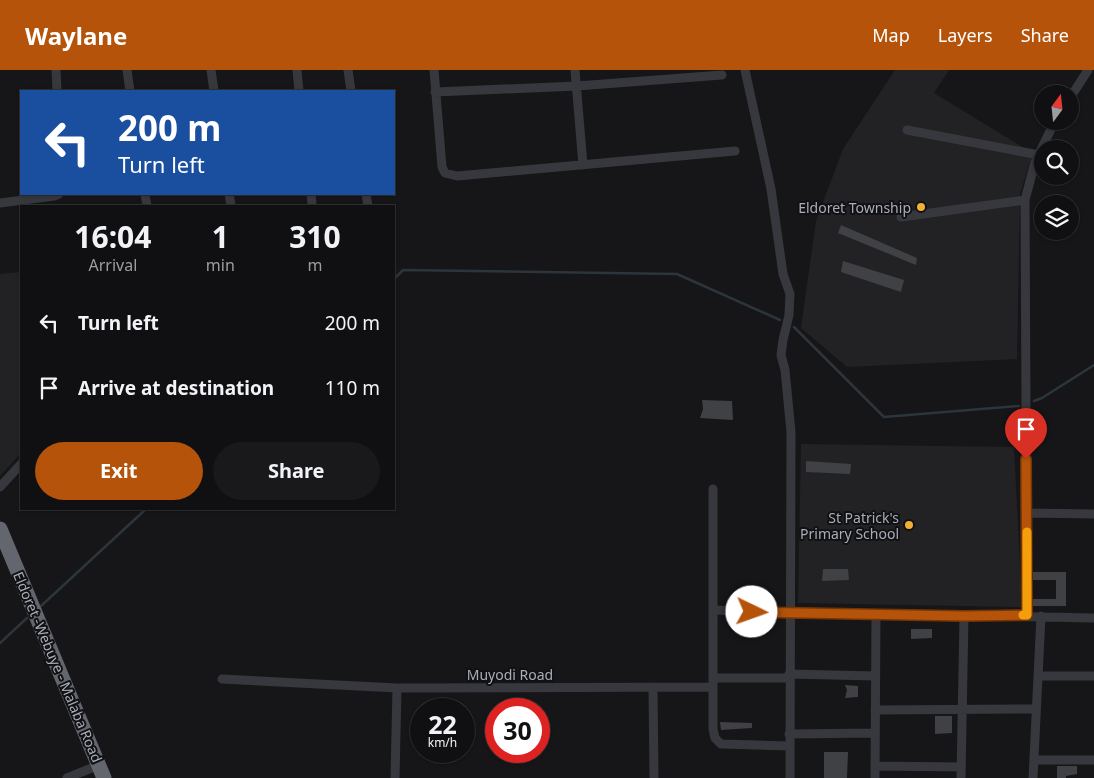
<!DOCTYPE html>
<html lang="en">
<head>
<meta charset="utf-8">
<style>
	body { margin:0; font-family:"Noto Sans",sans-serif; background:#19191b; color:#f1f3f6; height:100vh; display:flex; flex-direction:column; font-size:19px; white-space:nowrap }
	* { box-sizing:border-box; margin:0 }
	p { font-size:16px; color:#9c9d9f }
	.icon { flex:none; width:28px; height:28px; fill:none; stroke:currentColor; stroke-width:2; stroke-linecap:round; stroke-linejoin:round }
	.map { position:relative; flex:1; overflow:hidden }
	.drawer { position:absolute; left:20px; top:135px; width:375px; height:305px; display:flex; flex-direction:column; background:#101012; border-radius:0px; box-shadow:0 1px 4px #0004,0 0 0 1px #303032 }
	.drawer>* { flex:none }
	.guide { position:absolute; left:20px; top:20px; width:375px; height:105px; border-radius:0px; box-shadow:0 1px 4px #0004,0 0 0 1px #303032; background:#1a4fa0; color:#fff; overflow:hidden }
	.needle { width:32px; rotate:15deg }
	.fabs { position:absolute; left:1034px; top:15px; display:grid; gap:10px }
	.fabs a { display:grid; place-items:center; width:45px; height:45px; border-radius:50%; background:#101012; box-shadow:0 1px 4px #0004,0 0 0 1px #303032; font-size:25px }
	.speed { position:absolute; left:410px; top:628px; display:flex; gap:10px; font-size:25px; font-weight:700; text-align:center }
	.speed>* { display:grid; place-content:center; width:65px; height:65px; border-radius:50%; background:#101012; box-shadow:0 1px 4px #0004,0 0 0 1px #303032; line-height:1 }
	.speed small { font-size:12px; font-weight:400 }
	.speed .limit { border:8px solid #d22; background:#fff; color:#111 }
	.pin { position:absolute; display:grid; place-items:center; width:42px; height:42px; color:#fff; margin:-51px -21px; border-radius:50% 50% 50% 0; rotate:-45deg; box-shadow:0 0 5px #0007 }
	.pin .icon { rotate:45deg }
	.me { position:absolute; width:55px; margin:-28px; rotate:93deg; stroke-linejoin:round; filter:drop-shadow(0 0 4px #0008) }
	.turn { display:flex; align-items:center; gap:18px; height:105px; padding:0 15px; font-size:22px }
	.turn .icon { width:65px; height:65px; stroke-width:2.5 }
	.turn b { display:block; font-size:35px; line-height:42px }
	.eta { display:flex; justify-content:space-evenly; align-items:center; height:85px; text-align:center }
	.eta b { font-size:30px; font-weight:700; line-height:35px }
	.cta { display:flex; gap:10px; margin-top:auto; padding:10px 15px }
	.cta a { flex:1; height:58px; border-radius:30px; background:#b45309; color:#fff; font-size:20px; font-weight:700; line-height:58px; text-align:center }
	.cta a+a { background:#19191b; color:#f1f3f6 }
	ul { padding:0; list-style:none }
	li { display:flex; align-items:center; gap:15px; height:65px; padding:0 15px }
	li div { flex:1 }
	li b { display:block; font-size:19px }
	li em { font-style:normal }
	header { display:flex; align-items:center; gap:30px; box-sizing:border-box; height:70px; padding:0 25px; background:#b45309; color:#fff }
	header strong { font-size:24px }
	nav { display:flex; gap:28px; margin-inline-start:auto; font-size:18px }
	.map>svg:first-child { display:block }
</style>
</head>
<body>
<header>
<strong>Waylane</strong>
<nav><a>Map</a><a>Layers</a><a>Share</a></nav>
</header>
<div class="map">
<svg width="1094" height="708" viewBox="0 0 1094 708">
	<rect width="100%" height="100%" fill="#161618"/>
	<path fill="#222225" d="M895 0H949L934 23 1024 78 1034 79 1020 124 1017 289 847 297 801 258 816 151 843 79Z
		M21 202V383L0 406V204Z
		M801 374 1014 377 1022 537 798 533Z"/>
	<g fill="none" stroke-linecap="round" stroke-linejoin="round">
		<path stroke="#2c353c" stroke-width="2.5" d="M394 209 403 200 677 204 780 250
			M794 257 884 347 1019 336
			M1034 331 1042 328 1094 295
			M41 536 146 439
			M0 573 27 548"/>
	</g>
	<path fill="#404145" d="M841 155 917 188 916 195 838 163Z
		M843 191 904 210 901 222 841 202Z
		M702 330 732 331 733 350 700 348 703 339Z
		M806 391 851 394 850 404 806 402Z
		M823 499H848L849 510 822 511Z
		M1033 502H1066V536H1033V529H1056V510H1033Z
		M911 559H932V568L911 569Z
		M845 615 858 616V627L845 628 847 620Z
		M935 646H952V663L935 664Z
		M720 652 752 653V658L721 660Z
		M824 682H848L847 708H824Z
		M1057 696H1077V704L1066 706V708H1057Z"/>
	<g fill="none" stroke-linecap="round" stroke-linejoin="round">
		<path stroke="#37383d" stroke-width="9" d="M56 0 57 21
			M127 0 130 21
			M211 0 214 21
			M297 0 299 21
			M348 0 351 21
			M434 0 442 97 445 103 457 106 735 81
			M575 0 583 95
			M745 0 771 119 783 204 790 224 789 245 783 270 781 285 785 300 791 362 790 708
			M435 22 577 16 722 5
			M1070 28 1088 0
			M907 60 1039 85
			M145 124 147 136
			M229 124 231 135
			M311 124 312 134
			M366 124 368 136
			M0 133 54 126 59 124
			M901 147 1025 130
			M0 417 21 394
			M713 419V659L715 668 721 674 789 676
			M1027 443 1094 444
			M714 540C841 545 967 545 1094 548
			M1027 545 1025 130 1035 92 1055 51
			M789 604 875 606
			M1038 606H1094
			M714 608H789
			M222 609 397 618 713 617
			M653 617 654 708
			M875 640 1036 639
			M789 664 874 663
			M1034 690H1094
			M875 696 961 697
			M67 708 99 695
			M395 708 397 618
			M875 708 876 544
			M961 708 964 546
			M1033 708 1041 546"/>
		<path stroke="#63666e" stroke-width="15" d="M0 459 104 708"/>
	</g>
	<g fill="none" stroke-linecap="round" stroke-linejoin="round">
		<defs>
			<path id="route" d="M752 542 964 546 1027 545 1026 389"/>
		</defs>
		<use href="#route" stroke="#753606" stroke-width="12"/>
		<use href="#route" stroke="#b45309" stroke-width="9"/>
		<path stroke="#f59e0b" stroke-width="9" d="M1023 545H1027V462"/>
	</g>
	<g fill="#f2b134" stroke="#111113" stroke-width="2">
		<circle cx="921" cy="137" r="5"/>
		<circle cx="909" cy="455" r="5"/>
	</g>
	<g text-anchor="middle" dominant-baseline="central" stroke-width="4" stroke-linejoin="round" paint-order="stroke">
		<g font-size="14" fill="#a8adb8" stroke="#111113" text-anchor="end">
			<text x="911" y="137">Eldoret Township</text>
			<text x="899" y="447">St Patrick's<tspan x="899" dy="16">Primary School</tspan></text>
		</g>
		<g font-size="14" fill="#a8adb8" stroke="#111113">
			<text transform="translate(58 597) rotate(67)">Eldoret -Webuye - Malaba Road</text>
			<text x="510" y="604">Muyodi Road</text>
		</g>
	</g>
</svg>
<div class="fabs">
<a><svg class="needle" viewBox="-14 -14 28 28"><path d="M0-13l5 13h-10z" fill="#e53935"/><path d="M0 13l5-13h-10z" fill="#9c9d9f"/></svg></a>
<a><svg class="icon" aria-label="search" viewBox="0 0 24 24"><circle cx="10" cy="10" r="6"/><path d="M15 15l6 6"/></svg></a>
<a><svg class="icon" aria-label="layers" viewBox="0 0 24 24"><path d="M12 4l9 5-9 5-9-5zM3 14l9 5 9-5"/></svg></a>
</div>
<div class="speed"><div>22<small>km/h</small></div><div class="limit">30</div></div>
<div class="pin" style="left:1026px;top:389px;background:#d93025"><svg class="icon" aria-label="arrive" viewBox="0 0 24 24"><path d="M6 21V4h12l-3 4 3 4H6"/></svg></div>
<svg class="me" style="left:752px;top:542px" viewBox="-20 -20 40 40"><circle r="19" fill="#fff"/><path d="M0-13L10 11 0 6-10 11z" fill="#b45309"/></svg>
<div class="guide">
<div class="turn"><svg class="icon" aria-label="left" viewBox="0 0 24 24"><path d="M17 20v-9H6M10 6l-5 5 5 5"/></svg><div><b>200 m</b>Turn left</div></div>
</div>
<section class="drawer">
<div class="eta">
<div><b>16:04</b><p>Arrival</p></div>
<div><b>1</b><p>min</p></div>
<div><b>310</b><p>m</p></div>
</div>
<ul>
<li><svg class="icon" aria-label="left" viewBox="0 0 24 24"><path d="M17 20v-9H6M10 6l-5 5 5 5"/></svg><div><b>Turn left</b></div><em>200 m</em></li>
<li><svg class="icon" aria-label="arrive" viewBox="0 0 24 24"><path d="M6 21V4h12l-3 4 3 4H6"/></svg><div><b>Arrive at destination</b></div><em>110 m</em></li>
</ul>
<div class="cta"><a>Exit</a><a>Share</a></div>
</section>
</div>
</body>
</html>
